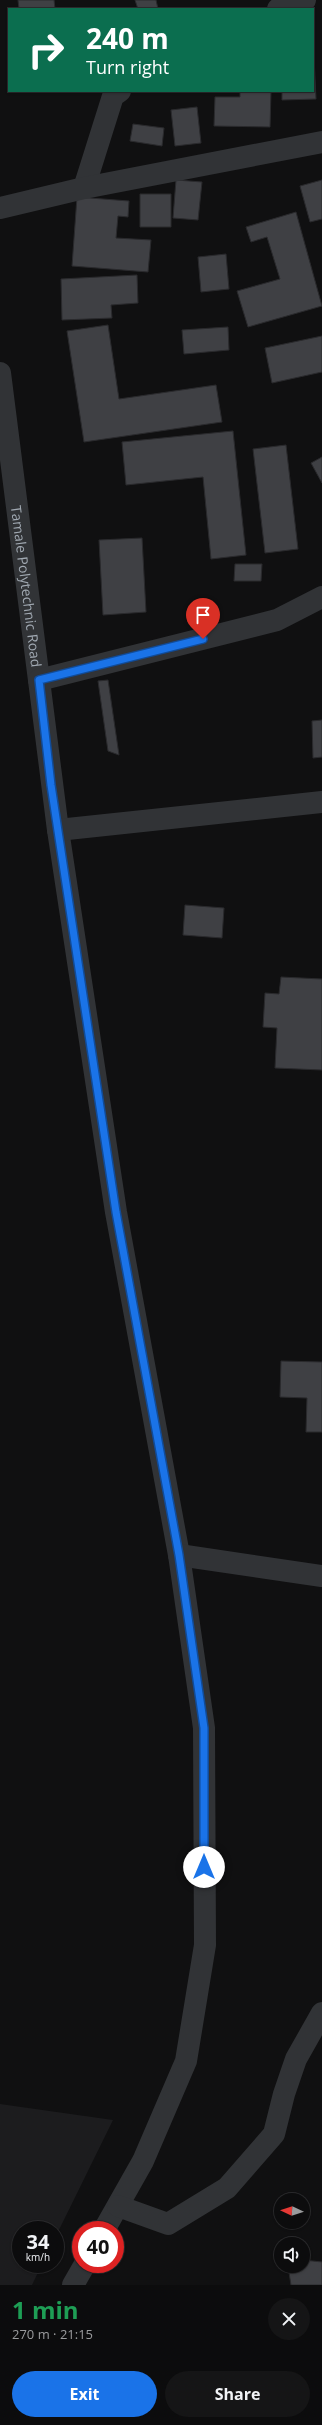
<!DOCTYPE html>
<html lang="en">
<head>
<meta charset="utf-8">
<style>
	body { margin:0; font-family:"Open Sans",sans-serif; background:#151516; color:#f1f3f6; height:100vh; display:flex; flex-direction:column; font-size:15px; white-space:nowrap }
	* { box-sizing:border-box; margin:0 }
	p { font-size:13px; color:#9a9b9d }
	.icon { flex:none; width:22px; height:22px; fill:none; stroke:currentColor; stroke-width:2; stroke-linecap:round; stroke-linejoin:round }
	.map { position:relative; height:2285px; overflow:hidden }
	.drawer { display:flex; flex-direction:column; background:#0c0c0d; flex:1 }
	.drawer>* { flex:none }
	.hud { position:absolute; left:8px; top:8px; width:306px; height:84px; border-radius:0px; box-shadow:0 1px 3px #0004,0 0 0 1px #2c2c2e; background:#0b6e4f; color:#fff; overflow:hidden }
	.needle { width:26px; rotate:274deg }
	.controls { position:absolute; left:274px; top:2193px; display:grid; gap:8px }
	.controls a { display:grid; place-items:center; width:36px; height:36px; border-radius:50%; background:#0c0c0d; box-shadow:0 1px 3px #0004,0 0 0 1px #2c2c2e; font-size:20px }
	.speed { position:absolute; left:12px; top:2221px; display:flex; gap:8px; font-size:20px; font-weight:700; text-align:center }
	.speed>* { display:grid; place-content:center; width:52px; height:52px; border-radius:50%; background:#0c0c0d; box-shadow:0 1px 3px #0004,0 0 0 1px #2c2c2e; line-height:1 }
	.speed small { font-size:10px; font-weight:400 }
	.speed .limit { border:6px solid #d22; background:#fff; color:#111 }
	.pin { position:absolute; display:grid; place-items:center; width:34px; height:34px; color:#fff; margin:-41px -17px; border-radius:50% 50% 50% 0; rotate:-45deg; box-shadow:0 0 4px #0007 }
	.pin .icon { rotate:45deg }
	.me { position:absolute; width:44px; margin:-22px; rotate:0deg; stroke-linejoin:round; filter:drop-shadow(0 0 3px #0008) }
	.turn { display:flex; align-items:center; gap:14px; height:84px; padding:0 12px; font-size:18px }
	.turn .icon { width:52px; height:52px; stroke-width:2.5 }
	.turn b { display:block; font-size:28px; line-height:34px }
	.round { display:grid; place-items:center; flex:none; width:42px; height:42px; border-radius:21px; background:#151516 }
	.overview { display:flex; align-items:center; justify-content:space-between; height:68px; padding:0 12px }
	h1 { font-size:24px; font-weight:700; line-height:30px; color:#1e9e55 }
	.button { display:flex; gap:8px; margin-top:auto; padding:8px 12px }
	.button a { flex:1; height:46px; border-radius:24px; background:#1a73e8; color:#fff; font-size:16px; font-weight:700; line-height:46px; text-align:center }
	.button a+a { background:#151516; color:#f1f3f6 }
	.map>svg:first-child { display:block }
</style>
</head>
<body>
<div class="map">
<svg width="322" height="2285" viewBox="0 0 322 2285">
	<rect width="100%" height="100%" fill="#101011"/>
	<path fill="#1c1c1e" d="M0 2104 113 2120 55 2238V2230H21V2264H42L32 2285H0Z"/>
	<path fill="#3f4044" stroke="#2a2a2d" d="M18 0H54L55 9H19Z
		M135 0H156L158 9H138Z
		M313 36 316 99 282 100V91H313Z
		M240 91H271L270 127 214 126 215 97H240Z
		M197 107 201 143 175 146 171 110Z
		M133 124 164 128 162 146 130 141Z
		M176 180 202 182 198 220 173 218Z
		M322 180V219L310 222 300 186Z
		M140 194H171V227H140Z
		M77 197 129 201 128 217 118 216 116 238 151 240 148 272 72 266Z
		M296 212 322 306 248 327 237 291 280 279 267 237 251 242 246 227Z
		M226 254 229 289 201 292 198 257Z
		M137 275 138 303 111 305 112 318 62 320 61 279Z
		M108 325 119 399 216 385 222 422 84 442 67 331Z
		M228 327 229 350 184 354 182 330Z
		M322 336V372L272 383 265 348Z
		M233 431 246 555 211 559 203 477 126 485 122 442Z
		M286 445 298 549 265 553 253 449Z
		M322 457V483L311 463Z
		M142 538 146 612 103 615 99 540Z
		M235 564H262L261 581H234Z
		M108 680 119 755 108 751 98 681Z
		M322 720V757L313 758 312 721Z
		M185 905 224 908 222 938 183 935Z
		M281 977 322 979V1070L275 1068 277 1028 263 1027 265 993 279 994Z
		M281 1361 322 1362V1432H306L307 1398 280 1397Z
		M303 2260 322 2262V2285H291L288 2266H303Z"/>
	<g fill="none" stroke-linecap="round" stroke-linejoin="round">
		<g stroke="#313336" stroke-width="22">
			<path d="M278 9 305 0"/>
			<path d="M84 188 113 96 120 91"/>
			<path d="M0 208 84 188 322 142"/>
			<path id="s1" d="M0 373 58 830 116 1212 179 1555 204 1728 205 1945 186 2061 143 2161 104 2230"/>
			<path d="M39 680 277 620 322 597"/>
			<path d="M58 830 322 802"/>
			<path d="M179 1555 322 1576"/>
			<path d="M118 2206 168 2224 227 2188 274 2134 284 2094 296 2059 322 2013"/>
			<path d="M73 2285 85 2264"/>
		</g>
	</g>
	<g fill="none" stroke-linecap="round" stroke-linejoin="round">
		<defs>
			<path id="route" d="M203 639 39 680 51 785 116 1212 179 1555 204 1728V1867"/>
		</defs>
		<use href="#route" stroke="#114b97" stroke-width="10"/>
		<use href="#route" stroke="#1a73e8" stroke-width="7"/>
	</g>
	<g text-anchor="middle" dominant-baseline="central" stroke-width="4" stroke-linejoin="round" paint-order="stroke">
		<g font-size="14" fill="#a1a9b2" stroke="#0b0b0c">
			<text stroke="none"><textPath href="#s1" startOffset="215">Tamale Polytechnic Road</textPath></text>
		</g>
	</g>
</svg>
<div class="controls">
<a><svg class="needle" viewBox="-14 -14 28 28"><path d="M0-13l5 13h-10z" fill="#e53935"/><path d="M0 13l5-13h-10z" fill="#9a9b9d"/></svg></a>
<a><svg class="icon" aria-label="sound" viewBox="0 0 24 24"><path d="M4 9h4l5-4v14l-5-4H4zM17 9q2 3 0 6"/></svg></a>
</div>
<div class="speed"><div>34<small>km/h</small></div><div class="limit">40</div></div>
<div class="pin" style="left:203px;top:639px;background:#d93025"><svg class="icon" aria-label="arrive" viewBox="0 0 24 24"><path d="M6 21V4h12l-3 4 3 4H6"/></svg></div>
<svg class="me" style="left:204px;top:1867px" viewBox="-20 -20 40 40"><circle r="19" fill="#fff"/><path d="M0-13L10 11 0 6-10 11z" fill="#1a73e8"/></svg>
<div class="hud">
<div class="turn"><svg class="icon" aria-label="right" viewBox="0 0 24 24"><path d="M7 20v-9h11M14 6l5 5-5 5"/></svg><div><b>240 m</b>Turn right</div></div>
</div>
</div>
<section class="drawer">
<div class="overview"><div><h1>1 min</h1><p>270 m · 21:15</p></div><a class="round"><svg class="icon" aria-label="close" viewBox="0 0 24 24"><path d="M6 6l12 12M18 6L6 18"/></svg></a></div>
<div class="button"><a>Exit</a><a>Share</a></div>
</section>
</body>
</html>
